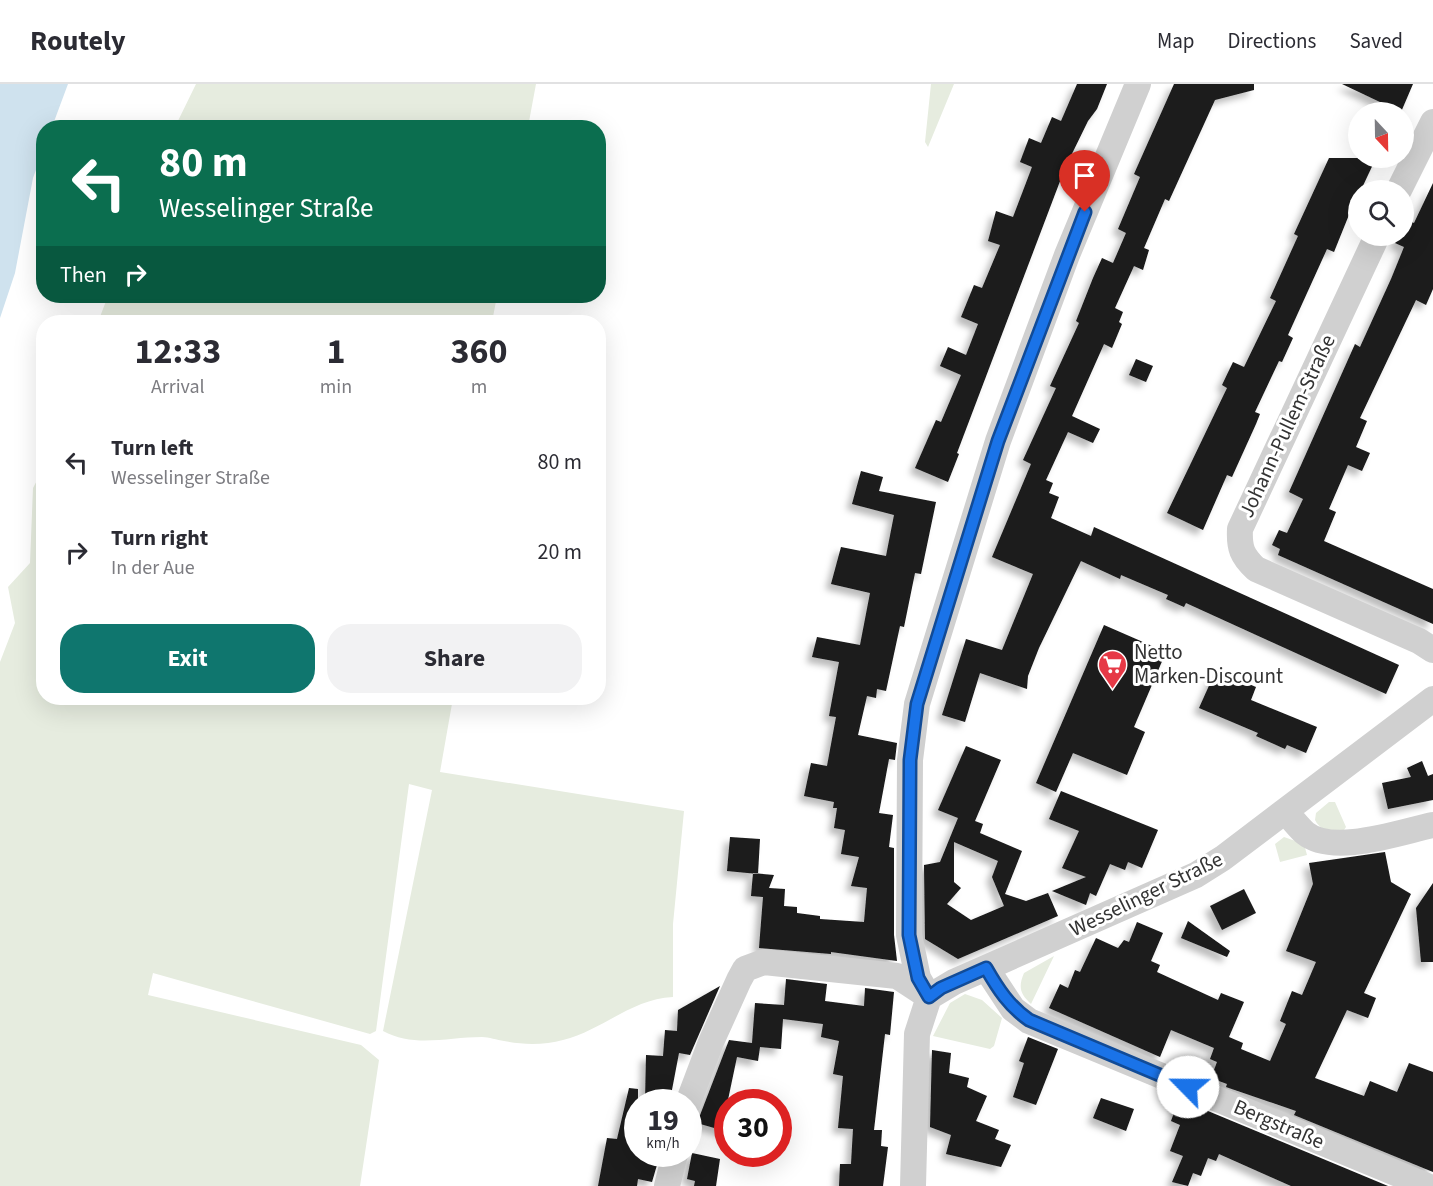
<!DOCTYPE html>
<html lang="en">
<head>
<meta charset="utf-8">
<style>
	body { margin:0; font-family:"Source Sans 3",sans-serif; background:#f2f2f3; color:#2b2b33; height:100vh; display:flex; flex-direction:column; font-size:22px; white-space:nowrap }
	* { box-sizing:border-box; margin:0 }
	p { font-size:20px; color:#7c7c81 }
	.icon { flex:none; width:33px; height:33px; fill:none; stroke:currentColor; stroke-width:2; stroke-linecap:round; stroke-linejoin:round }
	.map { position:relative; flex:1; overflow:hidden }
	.panel { position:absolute; left:36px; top:231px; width:570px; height:390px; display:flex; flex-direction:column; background:#fff; border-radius:24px; box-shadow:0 6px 24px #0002 }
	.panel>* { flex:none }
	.guide { position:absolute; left:36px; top:36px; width:570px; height:183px; border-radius:24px; box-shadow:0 6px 24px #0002; background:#0b6e4f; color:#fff; overflow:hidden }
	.needle { width:39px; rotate:158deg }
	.tools { position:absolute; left:1348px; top:18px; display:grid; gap:12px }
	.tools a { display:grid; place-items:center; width:66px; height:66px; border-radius:50%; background:#fff; box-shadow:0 6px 24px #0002; font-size:30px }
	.speed { position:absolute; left:624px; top:1005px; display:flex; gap:12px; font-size:30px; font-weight:700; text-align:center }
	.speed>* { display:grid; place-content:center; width:78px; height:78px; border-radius:50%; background:#fff; box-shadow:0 6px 24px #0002; line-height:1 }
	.speed small { font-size:15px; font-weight:400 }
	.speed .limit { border:9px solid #d22; background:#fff; color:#111 }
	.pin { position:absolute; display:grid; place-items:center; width:51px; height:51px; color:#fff; margin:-62px -26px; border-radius:50% 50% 50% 0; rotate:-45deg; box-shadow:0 0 6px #0007 }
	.pin .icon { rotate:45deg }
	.me { position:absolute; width:66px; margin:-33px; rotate:293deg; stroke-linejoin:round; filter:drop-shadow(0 0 4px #0008) }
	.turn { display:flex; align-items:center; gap:21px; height:126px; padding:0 24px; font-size:27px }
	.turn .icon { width:78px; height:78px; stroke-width:2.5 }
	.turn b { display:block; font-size:42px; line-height:51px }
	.then { display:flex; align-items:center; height:57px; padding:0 24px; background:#0003; gap:12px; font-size:22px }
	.eta { display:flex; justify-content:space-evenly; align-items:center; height:102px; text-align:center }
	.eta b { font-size:36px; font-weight:700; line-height:42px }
	.action { display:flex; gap:12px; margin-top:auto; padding:12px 24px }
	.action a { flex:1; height:69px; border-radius:24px; background:#0f766e; color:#fff; font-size:24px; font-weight:700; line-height:69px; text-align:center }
	.action a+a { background:#f2f2f3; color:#2b2b33 }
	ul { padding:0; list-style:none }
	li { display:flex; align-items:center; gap:18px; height:90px; padding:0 24px }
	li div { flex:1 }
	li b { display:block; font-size:22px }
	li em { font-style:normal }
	header { display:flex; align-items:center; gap:36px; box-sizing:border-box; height:84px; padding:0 30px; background:#fff; border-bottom:2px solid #e1e1e2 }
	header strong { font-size:28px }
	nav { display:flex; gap:33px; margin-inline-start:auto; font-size:21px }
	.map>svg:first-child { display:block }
</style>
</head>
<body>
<header>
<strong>Routely</strong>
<nav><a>Map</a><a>Directions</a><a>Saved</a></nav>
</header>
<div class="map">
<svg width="1433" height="1102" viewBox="0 0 1433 1102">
	<defs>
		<filter id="shadow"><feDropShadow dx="-5.5" dy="5.5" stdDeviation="3" flood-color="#0004"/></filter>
	</defs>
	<rect width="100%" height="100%" fill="#fff"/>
	<path fill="#e6ecdf" d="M196 0H536L528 43H175Z
		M931 0H954L928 63 925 58Z
		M108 212H497L492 238H98Z
		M43 385 44 614H453L440 688 684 727 673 840V913C631 915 603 946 563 956 545 961 523 961 504 957 497 956 489 953 482 953 448 953 414 964 383 947L432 706 409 700 376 947 370 950 153 889 148 911 361 961 379 976 360 1102H0V578L15 539 8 503 30 479 33 404Z
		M1329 718H1335L1346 743 1344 746C1332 747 1321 748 1315 736L1316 729Z
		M1284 753 1304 760 1307 771 1280 778 1275 760Z
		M1054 872 1031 920C1020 910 1018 903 1024 889Z
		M965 910 982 916 1002 934 994 962 990 965 933 952 950 919Z"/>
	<path fill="#cfe2ee" d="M0 0H68L52 43 44 44 43 67 33 94 15 189 0 234Z"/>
	<path fill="#1a1a1a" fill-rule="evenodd" filter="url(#shadow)" d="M1077 0H1107L1097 25 1088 37 1065 84 957 369 959 370 948 398 915 384 936 336 941 338 961 291 940 282 948 263 966 271 978 240 961 233 974 201 982 204 1000 161 988 157 996 127 1013 133 1029 91 1032 83 1020 78 1029 54 1041 59 1052 33 1061 37Z
		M1174 0H1254V6L1215 16 1169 117 1165 115 1144 164 1149 166 1143 186 1134 182 1115 224 1123 228 1119 238 1122 240 1112 264 1104 260 1072 332 1100 345 1093 359 1068 348 1046 396 1053 399 1049 409 1059 413 1051 434 1091 452 1094 443 1399 581 1386 610 1186 519 1184 523 1166 515 1168 511 1121 491 1120 495 1081 477 1039 564 1028 592 1027 605 980 589 965 638 942 631 966 555 1002 566 1033 490 992 473 1031 380 1023 376 1056 304 1050 302 1079 239 1076 237 1093 194 1102 174 1113 179 1126 149 1118 145 1140 93 1134 90Z
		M1342 0H1413L1401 28Z
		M1329 74H1376L1361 106H1359L1334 168 1327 165 1288 251 1293 254 1282 278 1279 277 1255 328 1260 330 1256 340 1232 393 1227 391 1203 446 1167 429 1227 304 1222 301 1233 278 1244 283 1276 217 1270 214 1298 152 1294 150Z
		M1433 99V205L1426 221 1416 216 1360 334 1367 337 1356 363 1370 369 1362 387 1348 381 1329 425 1336 428 1324 457 1433 505V540L1278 471 1280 465 1272 461 1279 446 1287 449 1303 415 1289 408 1355 260 1360 263 1391 195 1404 163 1395 159 1399 152H1404L1407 136 1414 139Z
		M1136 275 1153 282 1146 298 1129 291Z
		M861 387 883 393 879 407 936 418 921 490 915 489 904 543 900 542 886 607 877 605 876 614 867 612 858 651 897 659 895 676 889 675 879 729 893 731 889 763 894 764V851L897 877 831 868V870L759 864 763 813 751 812 753 789 774 791 769 804 785 805 784 822 797 823V829L820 832V835L864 838 867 804 851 802 859 773 841 770 845 746 834 744 837 724H833L834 718 804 712 811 679 827 682 836 633 829 632 839 578 812 573 817 553 860 561 870 509 831 500 841 463 886 472 894 431 852 420Z
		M1104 541 1166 568 1134 643 1145 648 1127 691 1073 669 1056 708 1036 699Z
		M1216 586 1256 603 1251 616 1317 643 1306 669 1287 661 1285 665 1256 652 1258 649 1199 624Z
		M966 662 1001 676 975 737 983 740 980 749 1022 767 1005 810 1026 817 1048 809 1058 832 958 875 925 855 924 781 940 778 958 734 938 726ZM954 758 998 777 992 793 1004 822 971 836 947 820 961 804 954 798Z
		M1422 677 1428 692 1433 690V716L1388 725 1382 699 1411 693 1407 684Z
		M1061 707 1158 746 1142 784 1128 778 1125 786 1110 780 1096 812 1090 809 1086 821 1052 807 1086 793 1062 784 1079 747 1049 735Z
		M730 753 760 755 758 790 727 787Z
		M1385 768 1391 798 1411 810 1364 909 1376 914 1368 934 1347 926 1315 994 1364 1012 1370 997 1397 1008 1409 979 1433 988V1088L1294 1031 1296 1027 1226 1003 1227 1000 1211 994 1217 978 1210 975 1214 964 1171 946 1160 973 1049 924 1060 900 1068 904 1075 886 1080 888 1096 854 1118 864 1124 856 1129 858 1137 838 1163 849 1151 877 1160 881 1157 888 1218 916 1221 909 1244 918 1229 953 1243 959 1241 965 1270 977 1286 940 1280 937 1292 907 1302 911 1316 878 1286 867 1313 800 1309 779Z
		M1433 799V878H1421L1416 824Z
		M1244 805 1256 829 1222 846 1210 822Z
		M1188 837 1230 867 1227 873 1181 854Z
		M786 895 827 900 825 917 864 922 865 904 894 908 890 951 885 950 874 1046H882L881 1062 888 1063 883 1102H839L840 1080H851L853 1045 838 1044 843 992 833 990 839 957 821 953 823 940 783 935 781 965 760 963 758 977 737 973 725 1030H728V1048L697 1039 729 956 752 959 755 919 784 921Z
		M720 902 690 971 679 969 671 1011H665L663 1018H645L646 971 663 972 665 946 677 947 678 926Z
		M1028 953 1058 965 1036 1021 1013 1013 1024 979 1019 977Z
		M932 966 951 969 949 989 969 994 967 1003 987 1012 976 1037 999 1046 995 1055 1011 1061 1001 1083 946 1070 951 1051 930 1043Z
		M629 1004 638 1005V1070L659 1074 652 1098 638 1095 637 1102H598L607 1054 617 1055Z
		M1101 1014 1134 1025 1126 1047 1093 1034Z
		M1179 1015 1388 1102H1291L1219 1070 1216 1077 1208 1074 1201 1092 1193 1089 1188 1102 1172 1098 1183 1072 1170 1067 1180 1041 1171 1037Z
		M692 1069 720 1075 716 1102H694L695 1097 687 1095Z"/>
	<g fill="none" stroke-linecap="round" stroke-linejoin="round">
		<path stroke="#d0d0d0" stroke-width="26" d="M1399 106 1433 38
			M1377 152 1240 445C1239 464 1242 472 1256 485L1419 557 1433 566
			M1285 728C1292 734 1298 743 1305 749 1333 772 1400 748 1433 741
			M986 884 1013 925 1029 937 1427 1102
			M929 913 918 894 909 851 910 676 917 620 998 357 1067 171 1138 0
			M929 913 954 898 1196 791 1223 774 1433 615
			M688 1019 711 958 739 896 745 885 764 878 897 892 929 913
			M667 1102 675 1070
			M913 1102 917 950 929 913"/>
	</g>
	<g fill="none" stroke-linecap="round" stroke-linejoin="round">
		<defs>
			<path id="route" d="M1085 128 998 357 917 620 910 676 909 851 918 894 929 913 941 904 986 884C998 905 1009 922 1029 936L1188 1003"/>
		</defs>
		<use href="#route" stroke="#114b97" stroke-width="15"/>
		<use href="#route" stroke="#1a73e8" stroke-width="10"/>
	</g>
	<defs>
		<symbol id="supermarket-pin" viewBox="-11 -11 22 30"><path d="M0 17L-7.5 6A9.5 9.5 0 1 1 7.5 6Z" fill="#e63946" stroke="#fff"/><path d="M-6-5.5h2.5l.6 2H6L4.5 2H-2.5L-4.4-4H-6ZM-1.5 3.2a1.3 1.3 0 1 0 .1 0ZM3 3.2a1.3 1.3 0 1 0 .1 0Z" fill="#fff"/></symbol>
	</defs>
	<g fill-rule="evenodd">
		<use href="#supermarket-pin" x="1096" y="564" width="33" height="45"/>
	</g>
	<g text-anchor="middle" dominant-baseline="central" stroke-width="6" stroke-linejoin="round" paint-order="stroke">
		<g font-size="21" fill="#333" stroke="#fff">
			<text transform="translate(1287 342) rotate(-65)">Johann-Pullem-Straße</text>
			<text transform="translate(1146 810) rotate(-26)">Wesselinger Straße</text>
			<text transform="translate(1279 1040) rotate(23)">Bergstraße</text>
		</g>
		<g font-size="21" fill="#333" stroke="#fff" text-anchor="start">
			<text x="1134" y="568">Netto<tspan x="1134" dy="24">Marken-Discount</tspan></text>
		</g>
	</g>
</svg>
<div class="tools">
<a><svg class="needle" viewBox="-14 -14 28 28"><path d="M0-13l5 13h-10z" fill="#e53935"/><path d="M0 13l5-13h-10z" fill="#7c7c81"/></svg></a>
<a><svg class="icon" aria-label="search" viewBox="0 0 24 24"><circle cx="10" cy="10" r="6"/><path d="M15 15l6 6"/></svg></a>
</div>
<div class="speed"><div>19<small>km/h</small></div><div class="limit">30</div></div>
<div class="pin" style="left:1085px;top:128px;background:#d93025"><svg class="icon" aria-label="arrive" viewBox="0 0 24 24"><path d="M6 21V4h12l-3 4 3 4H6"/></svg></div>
<svg class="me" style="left:1188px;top:1003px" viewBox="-20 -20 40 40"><circle r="19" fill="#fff"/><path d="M0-13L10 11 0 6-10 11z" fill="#1a73e8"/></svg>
<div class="guide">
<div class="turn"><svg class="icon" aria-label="left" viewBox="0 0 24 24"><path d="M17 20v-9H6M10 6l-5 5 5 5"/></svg><div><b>80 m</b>Wesselinger Straße</div></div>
<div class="then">Then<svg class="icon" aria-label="right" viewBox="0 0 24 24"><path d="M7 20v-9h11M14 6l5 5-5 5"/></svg></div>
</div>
<section class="panel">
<div class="eta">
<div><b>12:33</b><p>Arrival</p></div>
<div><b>1</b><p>min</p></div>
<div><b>360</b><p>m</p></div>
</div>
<ul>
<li><svg class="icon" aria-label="left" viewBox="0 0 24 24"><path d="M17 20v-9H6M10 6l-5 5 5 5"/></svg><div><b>Turn left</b><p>Wesselinger Straße</p></div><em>80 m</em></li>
<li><svg class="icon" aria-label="right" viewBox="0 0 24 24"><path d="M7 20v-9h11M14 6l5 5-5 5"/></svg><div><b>Turn right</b><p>In der Aue</p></div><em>20 m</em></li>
</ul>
<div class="action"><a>Exit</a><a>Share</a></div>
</section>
</div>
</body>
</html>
